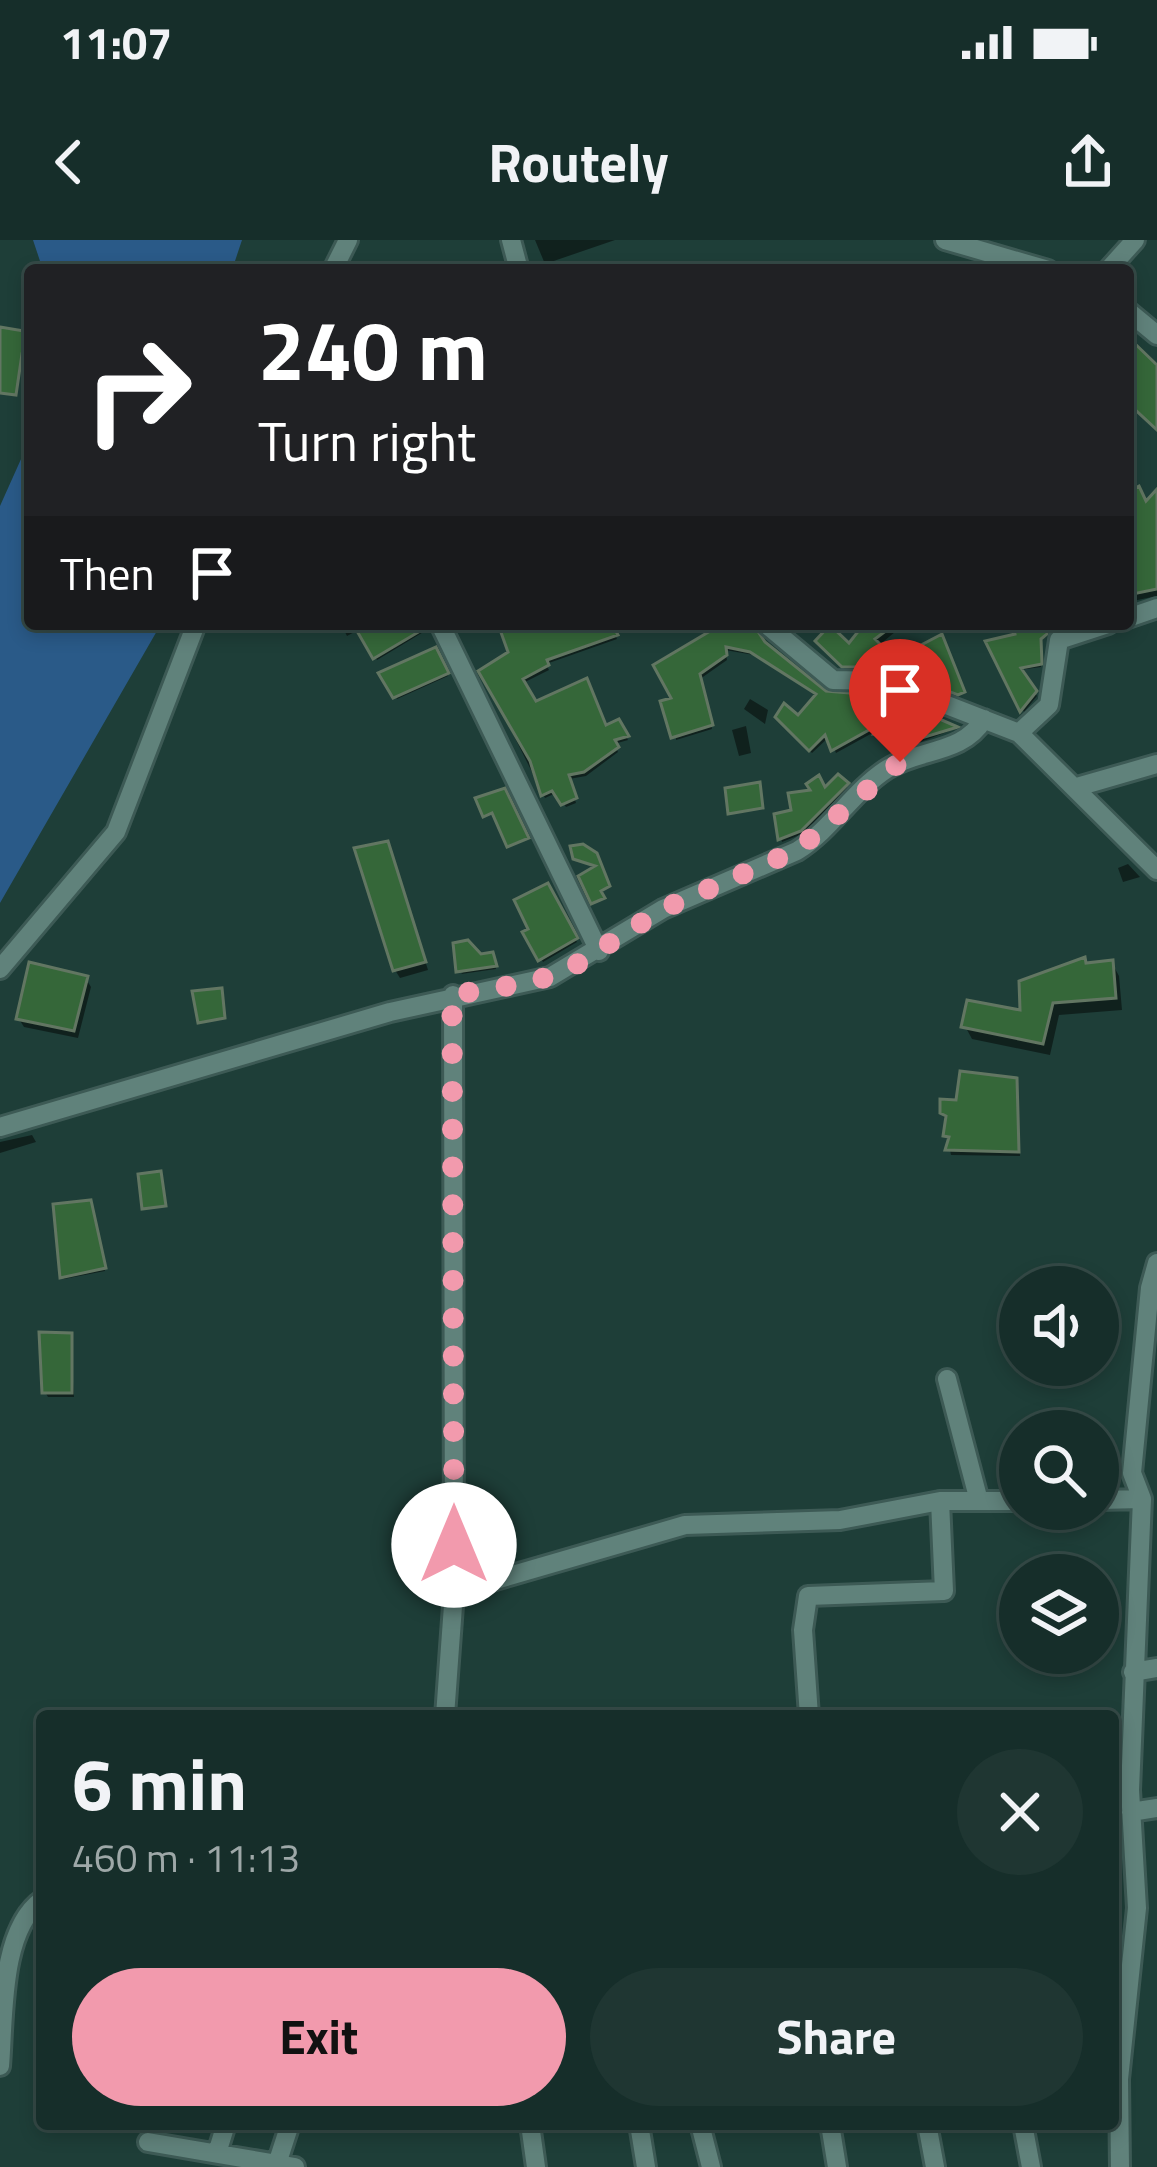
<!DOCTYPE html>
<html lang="en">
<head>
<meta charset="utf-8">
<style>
	body { margin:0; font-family:"Titillium Web",sans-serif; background:#1f3632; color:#f1f3f6; height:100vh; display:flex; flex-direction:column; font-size:45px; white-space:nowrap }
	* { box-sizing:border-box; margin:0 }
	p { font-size:39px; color:#9ea8a8 }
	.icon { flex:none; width:66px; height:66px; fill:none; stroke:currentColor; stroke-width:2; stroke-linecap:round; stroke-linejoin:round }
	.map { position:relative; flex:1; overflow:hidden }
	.side { position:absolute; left:36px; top:1470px; width:1083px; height:420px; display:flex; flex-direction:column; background:#162e2a; border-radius:12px; box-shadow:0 6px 18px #0003,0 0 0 3px #354a47 }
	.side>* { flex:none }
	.hud { position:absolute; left:24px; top:24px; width:1110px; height:366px; border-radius:12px; box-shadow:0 6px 18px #0003,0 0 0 3px #354a47; background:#202124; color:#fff; overflow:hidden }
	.buttons { position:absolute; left:999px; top:1026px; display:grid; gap:24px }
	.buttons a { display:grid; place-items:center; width:120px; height:120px; border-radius:50%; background:#162e2a; box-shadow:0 6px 18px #0003,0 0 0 3px #354a47; font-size:60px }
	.pin { position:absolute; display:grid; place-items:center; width:102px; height:102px; color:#fff; margin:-123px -51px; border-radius:50% 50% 50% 0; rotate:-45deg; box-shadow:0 0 12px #0007 }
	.pin .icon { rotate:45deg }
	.me { position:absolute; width:132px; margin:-66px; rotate:0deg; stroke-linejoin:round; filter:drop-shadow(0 0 9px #0008) }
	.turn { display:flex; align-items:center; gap:42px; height:252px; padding:0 36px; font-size:54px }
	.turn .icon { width:156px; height:156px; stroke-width:2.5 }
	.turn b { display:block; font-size:84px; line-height:102px }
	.then { display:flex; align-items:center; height:114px; padding:0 36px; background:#0003; gap:24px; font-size:45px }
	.round { display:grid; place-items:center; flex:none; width:126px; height:126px; border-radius:63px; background:#1f3632 }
	.headline { display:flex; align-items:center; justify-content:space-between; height:204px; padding:0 36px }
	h1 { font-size:72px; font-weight:700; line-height:90px }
	.action { display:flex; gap:24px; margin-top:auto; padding:24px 36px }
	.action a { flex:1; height:138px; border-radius:72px; background:#f29aad; color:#111; font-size:48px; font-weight:700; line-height:138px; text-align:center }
	.action a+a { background:#1f3632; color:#f1f3f6 }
	.status { display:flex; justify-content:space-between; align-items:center; height:84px; padding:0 60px; background:#162e2a; direction:ltr }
	.status svg { height:33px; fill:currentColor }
	header { display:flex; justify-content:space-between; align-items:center; height:156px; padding:0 36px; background:#162e2a; font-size:54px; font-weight:700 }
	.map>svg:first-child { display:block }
</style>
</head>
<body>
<div class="status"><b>11:07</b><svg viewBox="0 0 49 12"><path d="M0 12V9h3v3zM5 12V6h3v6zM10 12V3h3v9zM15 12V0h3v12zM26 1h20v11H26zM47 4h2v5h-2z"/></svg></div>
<header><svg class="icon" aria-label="back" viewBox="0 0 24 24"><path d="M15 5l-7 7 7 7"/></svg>Routely<svg class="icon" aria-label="share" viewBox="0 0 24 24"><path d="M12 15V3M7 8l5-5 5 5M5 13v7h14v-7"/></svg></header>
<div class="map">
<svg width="1157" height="1927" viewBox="0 0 1157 1927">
	<rect width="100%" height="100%" fill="#1e3e38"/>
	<path fill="#2a5a88" d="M33 0H242L232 30H43Z
		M30 199V384H161L0 663V266Z"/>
	<path fill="#0007" d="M535 0H615L545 24Z
		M745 22 749 30H725Z
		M1138 250 1145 266 1157 253V356L1128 362V318L1137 314 1128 286V255Z
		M341 384H422L425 391 377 420 360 389 347 396Z
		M501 384H629L614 393 617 399 546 424 549 430 523 443 535 465 605 489 618 483 628 500 614 504 618 512 586 536 569 539 576 563 566 567 556 553 545 558 482 432 511 413Z
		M715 384H750L763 404 823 453 957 488 910 506 906 498 879 497 876 491 836 513 829 497 812 513 781 481 799 480 818 456 754 415 725 410 727 420 700 439 712 489 676 500V460L718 390Z
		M868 384H895V392L878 406 886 417 872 433 848 432 822 408 850 407Z
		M948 384H977V386L951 389Z
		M1040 393 1041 427 1019 430 1037 456 1024 472 990 403Z
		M435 411 448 436 397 459 384 433Z
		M750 459 768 470 765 484 744 469Z
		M746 486 751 513 739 516 732 490Z
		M838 538 848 548 802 594 782 602 777 576 795 572Z
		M391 612 428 730 400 738 395 730Z
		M1128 624 1140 637 1123 642 1118 628Z
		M547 647 577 702 543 722 526 693Z
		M480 717 494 718 496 729 461 734Z
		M1112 723 1119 736 1122 770 1059 775 1050 815 972 799 965 786 1023 774 1087 726Z
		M86 739 91 747 78 798 24 787 19 779Z
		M1015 840 1020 916 951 915 943 873Z
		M32 895 36 902 0 913V902Z
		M92 966 105 1031 64 1039 63 1037Z
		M70 1096 74 1157H48L45 1152Z"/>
	<path fill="#356739" stroke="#627662" stroke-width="3" d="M0 87 30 92V115L22 114 16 155 0 153Z
		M1128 97 1157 125V190L1128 163Z
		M1139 246 1146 261 1157 249V349L1128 355V313L1134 312 1128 252Z
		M353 384H427V387L373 419Z
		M498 384H612L618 395 547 420 549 425 523 439 536 461 587 438 606 485 619 479 629 496 615 500 619 507 584 532 569 535 577 558 561 565 552 551 541 556 530 521 478 431 508 412Z
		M722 384H753L765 402 826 451 862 454 882 464 872 454H882L958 487 905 503 902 495 874 494 887 480 831 511 825 495 809 511 775 477 784 463 798 475 816 454 750 412 726 407 727 415 700 434 713 485 671 498 660 461 671 458 653 425Z
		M864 384H895L875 399 885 409 869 427H842L815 401 830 385 849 403Z
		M1013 384H1045L1047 394 1041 399 1042 424 1021 428 1037 451 1020 472 985 401 1015 394Z
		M942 394 965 452 958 455 916 439 906 413Z
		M436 407 449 433 393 458 378 433Z
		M838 534 849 543 801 591 778 600 774 574 791 570 788 553 810 550 806 544 819 535 825 547Z
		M760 542 763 568 728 574 725 548Z
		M505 548 529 598 507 607 492 573 483 577 475 558Z
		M388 601 426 722 393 731 354 608Z
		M583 604 597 613 610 646 601 651 605 658 591 664 578 636 595 626 573 619 570 606Z
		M548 643 578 698 538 721 522 692 528 689 514 660Z
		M468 700 481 714 493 712 497 726 456 732 453 703Z
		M1085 717 1086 723 1113 720 1116 758 1053 763 1043 804 961 787 967 760 1020 770 1019 741Z
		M29 722 88 736 74 791 16 779Z
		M222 748 225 778 198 783 192 751Z
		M960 831 1017 838 1019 912 945 910 949 897 943 896 946 876 940 873V859L956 860Z
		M161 931 166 966 142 969 138 934Z
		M91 960 106 1028 60 1038 53 964Z
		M39 1092 72 1093V1153H42Z"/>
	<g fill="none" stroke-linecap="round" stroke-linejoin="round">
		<defs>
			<path id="minor" d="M511 0 519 30
				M945 0 1048 30
				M333 30 348 0
				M1108 30 1135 0
				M1128 71 1157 95
				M1128 378 1157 368
				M440 384 599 711
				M766 384 833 440 885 441 1019 493 1157 630
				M1019 493 1049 465 1059 400 1108 384
				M1077 547 1157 524
				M0 729 116 592 196 384
				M0 887 390 772 550 737 663 669 797 611C832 589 853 551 887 529 920 508 962 515 984 479
				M947 1139 979 1261
				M1098 1260 1142 1259
				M454 1352 685 1285 840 1280 940 1261H1020
				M1133 1432 1157 1428
				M445 1476 454 1352 453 755
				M809 1476 803 1390 808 1356 944 1351 940 1261
				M1131 1572 1157 1568
				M0 1826C4 1777 0 1690 42 1660
				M530 1884 536 1927
				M639 1884 646 1927
				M700 1884 711 1927
				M830 1884 837 1927
				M927 1884 935 1927
				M1023 1884 1031 1927
				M148 1902 295 1927
				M217 1913 226 1884
				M276 1927 290 1884
				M1120 1927 1119 1839 1137 1668 1130 1550 1142 1259 1132 1233 1150 1048 1157 1023"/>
		</defs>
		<use href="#minor" stroke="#3d5a55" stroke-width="24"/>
		<use href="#minor" stroke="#60827b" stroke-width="18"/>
	</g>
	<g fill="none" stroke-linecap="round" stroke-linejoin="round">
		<path stroke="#f29aad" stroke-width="21" stroke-dasharray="0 37.8" d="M454 1305 452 755 532 742 568 730 663 669 797 610 900 522"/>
	</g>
</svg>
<div class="buttons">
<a><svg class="icon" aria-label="sound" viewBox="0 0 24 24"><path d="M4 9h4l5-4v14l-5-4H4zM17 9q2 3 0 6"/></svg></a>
<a><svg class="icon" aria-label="search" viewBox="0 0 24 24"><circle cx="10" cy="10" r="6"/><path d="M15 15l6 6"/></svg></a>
<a><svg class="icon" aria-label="layers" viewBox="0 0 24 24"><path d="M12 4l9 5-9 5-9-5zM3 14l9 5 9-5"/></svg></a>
</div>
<div class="pin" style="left:900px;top:522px;background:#d93025"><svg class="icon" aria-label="arrive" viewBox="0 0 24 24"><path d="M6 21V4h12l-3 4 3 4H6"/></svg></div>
<svg class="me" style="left:454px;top:1305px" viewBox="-20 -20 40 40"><circle r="19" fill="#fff"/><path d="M0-13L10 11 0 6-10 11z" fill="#f29aad"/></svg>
<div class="hud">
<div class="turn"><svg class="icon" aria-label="right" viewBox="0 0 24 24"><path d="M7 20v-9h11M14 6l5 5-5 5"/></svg><div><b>240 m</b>Turn right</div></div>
<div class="then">Then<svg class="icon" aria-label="arrive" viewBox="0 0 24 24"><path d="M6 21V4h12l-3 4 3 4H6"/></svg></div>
</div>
<section class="side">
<div class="headline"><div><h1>6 min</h1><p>460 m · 11:13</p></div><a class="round"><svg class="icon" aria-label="close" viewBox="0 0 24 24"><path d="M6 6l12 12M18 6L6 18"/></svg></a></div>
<div class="action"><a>Exit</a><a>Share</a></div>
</section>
</div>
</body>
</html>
